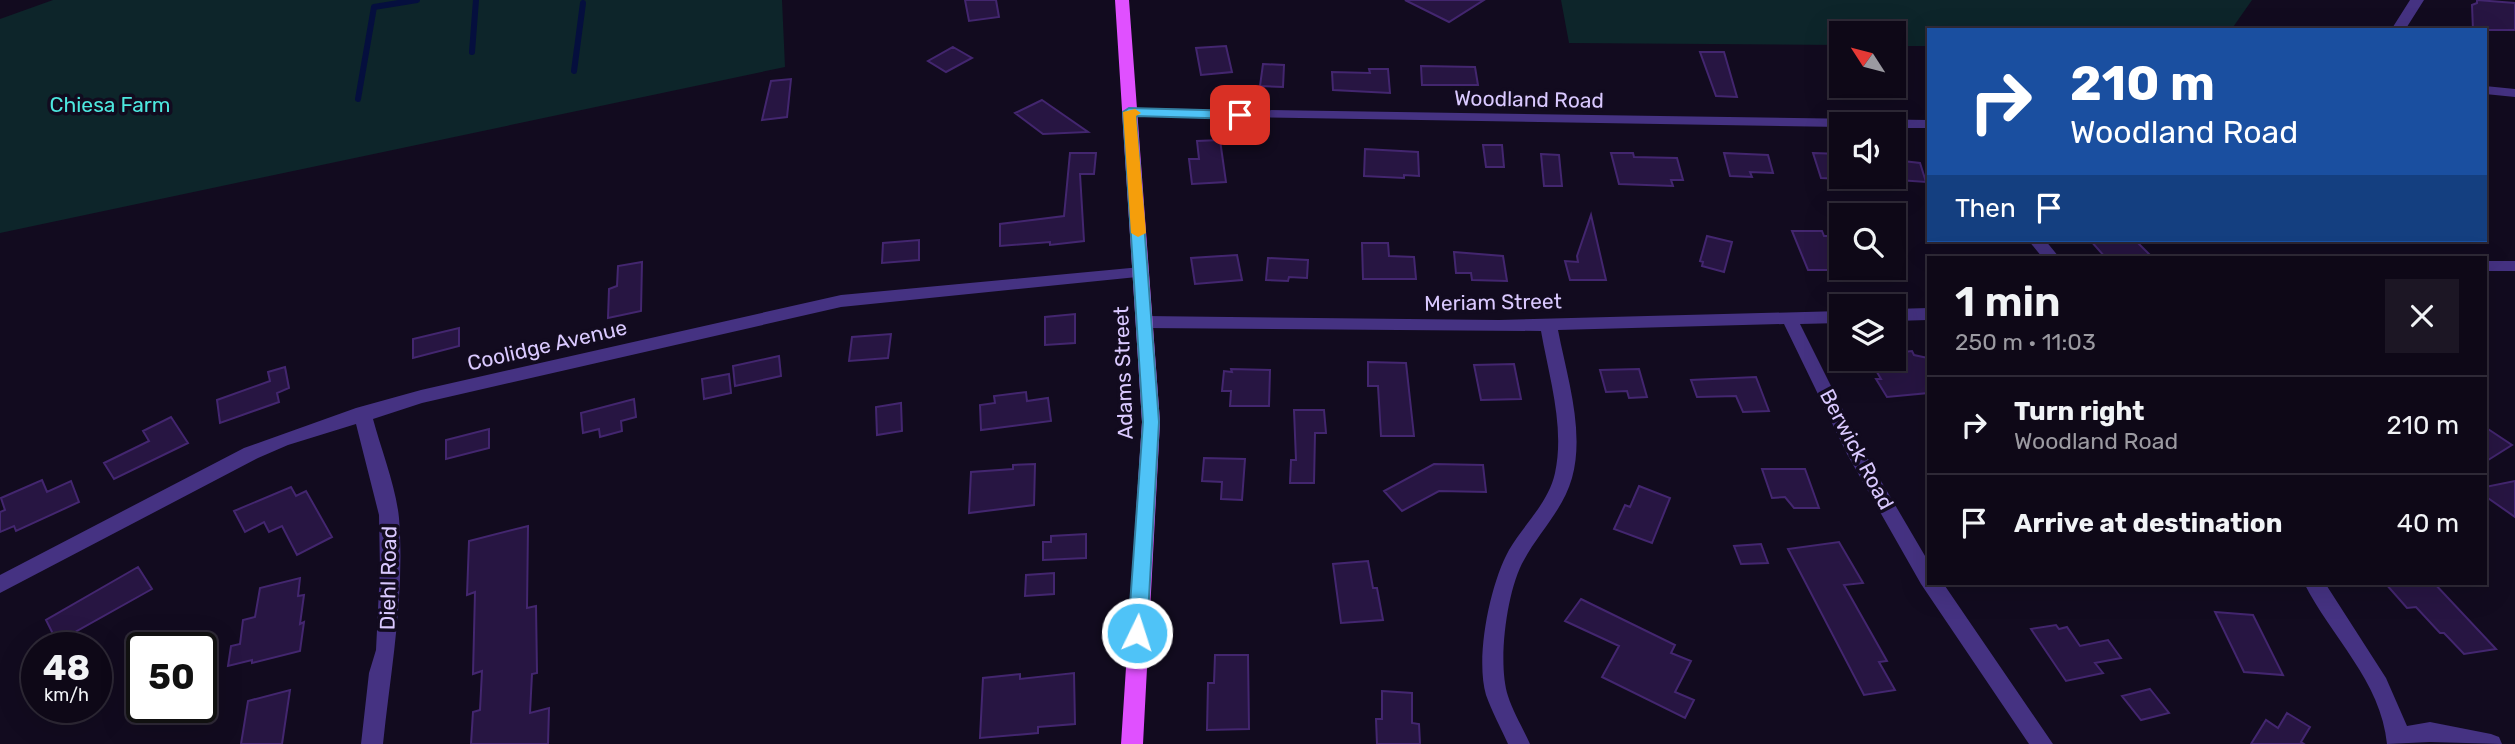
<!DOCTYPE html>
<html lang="en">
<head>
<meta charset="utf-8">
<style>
	body { margin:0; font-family:Rubik,sans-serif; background:#1c1624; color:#f1f3f6; height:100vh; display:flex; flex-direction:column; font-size:26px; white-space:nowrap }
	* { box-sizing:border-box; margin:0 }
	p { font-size:23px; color:#9b9aa1 }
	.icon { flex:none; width:38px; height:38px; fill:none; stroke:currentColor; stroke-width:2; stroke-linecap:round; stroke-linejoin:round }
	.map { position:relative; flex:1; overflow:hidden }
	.sheet { position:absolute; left:1927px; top:256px; width:560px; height:329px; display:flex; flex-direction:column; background:#0e0817; border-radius:0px; box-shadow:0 7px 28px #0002,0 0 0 2px #2e2936 }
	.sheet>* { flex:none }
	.hud { position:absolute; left:1927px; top:28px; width:560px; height:214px; border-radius:0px; box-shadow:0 7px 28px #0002,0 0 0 2px #2e2936; background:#1a4fa0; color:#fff; overflow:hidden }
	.needle { width:46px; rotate:306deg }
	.tools { position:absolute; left:1829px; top:21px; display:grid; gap:14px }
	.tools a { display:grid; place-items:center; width:77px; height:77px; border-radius:0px; background:#0e0817; box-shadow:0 7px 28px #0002,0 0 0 2px #2e2936; font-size:35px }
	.speed { position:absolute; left:21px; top:632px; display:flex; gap:14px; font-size:35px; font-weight:700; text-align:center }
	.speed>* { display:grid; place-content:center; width:91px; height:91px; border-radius:50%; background:#0e0817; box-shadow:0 7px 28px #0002,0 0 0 2px #2e2936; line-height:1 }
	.speed small { font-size:18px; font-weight:400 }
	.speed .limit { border:4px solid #111; border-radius:10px; background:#fff; color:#111 }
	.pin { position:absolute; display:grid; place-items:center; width:60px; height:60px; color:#fff; margin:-30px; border-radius:14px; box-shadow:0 4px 10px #0006 }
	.me { position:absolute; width:77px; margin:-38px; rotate:4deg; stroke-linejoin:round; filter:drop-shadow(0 0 5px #0008) }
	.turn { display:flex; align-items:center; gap:24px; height:147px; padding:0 28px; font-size:32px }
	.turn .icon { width:91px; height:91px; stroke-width:2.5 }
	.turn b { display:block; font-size:49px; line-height:60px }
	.then { display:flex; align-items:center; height:66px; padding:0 28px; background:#0003; gap:14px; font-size:26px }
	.round { display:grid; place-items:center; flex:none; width:74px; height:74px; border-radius:0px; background:#1c1624 }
	.head { display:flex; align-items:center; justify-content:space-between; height:119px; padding:0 28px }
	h1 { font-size:42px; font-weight:600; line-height:52px }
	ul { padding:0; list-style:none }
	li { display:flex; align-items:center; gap:21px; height:98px; padding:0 28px; border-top:2px solid #2e2936 }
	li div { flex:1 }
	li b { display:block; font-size:26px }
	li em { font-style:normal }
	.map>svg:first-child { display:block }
</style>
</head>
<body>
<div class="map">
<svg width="2515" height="744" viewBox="0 0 2515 744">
	<rect width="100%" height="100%" fill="#120b1f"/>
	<path fill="#0d252a" d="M53 0H782L785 67 0 233V19Z
		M1561 0H2252L2231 30H1928V46H1894V33H1841V45L1569 43Z"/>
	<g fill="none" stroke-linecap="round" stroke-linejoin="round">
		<path stroke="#050f3e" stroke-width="6" d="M472 52 476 0
			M574 71 583 3
			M358 99 374 7 417 0"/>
	</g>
	<path fill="#271542" stroke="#43266f" stroke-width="2" d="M965 0H996L999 17 969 21Z
		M1405 0H1484L1449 22Z
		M2477 0 2515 3V30H2473L2472 5 2477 3Z
		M1226 46 1232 72 1201 75 1196 48Z
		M953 47 972 58 946 72 928 61Z
		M1700 52H1724L1737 97 1716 96Z
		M1263 64 1284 65 1283 87 1260 86Z
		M1421 66 1475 67 1478 85H1422Z
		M1369 69H1388L1390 93 1333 90 1332 72 1370 73Z
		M791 79 787 117 762 120 771 81Z
		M1042 100 1088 132 1043 134 1015 113Z
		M1220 140 1226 182 1192 184 1189 159H1199L1197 141Z
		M1483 145H1502L1504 167H1486Z
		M1365 149 1418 152 1419 176 1404 175V178L1364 176Z
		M1070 153H1096L1094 174H1080L1084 241 1050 245V242L1000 246V224L1064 216Z
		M1611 153H1633L1634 157 1677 158 1683 180H1671L1673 186 1619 184Z
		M1724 153 1768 155 1773 173 1750 172 1752 177 1730 176Z
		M1813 153 1841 154V179L1821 178Z
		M1541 154 1559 155 1562 186H1544Z
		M1894 160 1920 163 1926 182 1898 180Z
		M1591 215 1606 280H1570L1565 261 1578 262 1577 256Z
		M1792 231H1822L1824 236H1830L1841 268 1844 270H1808Z
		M1707 236 1732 242 1724 272 1702 266 1703 262 1700 261Z
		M919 240V260L882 263 883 243Z
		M2090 240H2135L2152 257H2105Z
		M1362 243H1388L1389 256 1414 257 1416 279H1363Z
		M1454 252 1503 256 1507 281 1472 280 1471 273H1456Z
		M1237 255 1242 280 1195 284 1191 258Z
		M1268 258 1308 260 1307 278 1289 277 1288 281 1266 280Z
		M642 262 641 311 608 318 609 289 617 286 618 266Z
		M1075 314V343L1045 345V317Z
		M459 328V346L413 358V339Z
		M891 334 888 358 849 361 852 337Z
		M1912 351 1914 355 1928 358V393L1887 397 1876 379H1881L1870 360 1894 359V353Z
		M779 356 781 376 735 386 733 366Z
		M1368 362 1406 363 1414 436H1381L1378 386H1368Z
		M1514 364 1521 399 1481 400 1474 365Z
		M285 367 289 388 277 393 279 402 220 423 217 400 270 381 268 372Z
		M1231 369 1270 370 1269 406H1230L1231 391H1222L1224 371 1232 372Z
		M1639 369 1647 397 1629 398 1627 391 1606 392 1600 370Z
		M729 374 731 393 704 399 702 379Z
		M1756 377 1769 411 1743 412 1736 396 1697 397 1691 380Z
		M1026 392 1027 401 1048 398 1051 421 981 430 980 405 995 403 994 396Z
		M634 399 636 417 621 421 622 431 600 437 599 429 583 433 581 413Z
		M901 403 902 431 877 435 876 407Z
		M1294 410H1324L1326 433H1315L1314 483H1290L1291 460H1296Z
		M171 417 188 443 114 479 104 463 149 441 143 431Z
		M2485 427 2512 445 2485 462Z
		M489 429V448L446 459V440Z
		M1204 458 1245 459 1242 500 1221 499 1222 482 1202 481Z
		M1035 464 1034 505 969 513 971 472 1013 469V465Z
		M1434 464 1483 465 1486 492 1439 491 1402 511 1384 491Z
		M1762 469H1805L1819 508H1794L1785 497 1772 498Z
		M42 480 47 492 71 481 79 502 16 531 14 526 0 532V512L5 510 1 498Z
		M2515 481V517L2485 496V487Z
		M1639 486 1670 498 1652 543 1614 529 1625 505 1630 507Z
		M291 487 296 496 306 491 332 537 297 555 282 526 269 532 264 522 245 532 234 511Z
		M528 526 527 608 536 606 537 673 532 674 530 713 549 708 548 744H471L473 712 480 710 482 671 473 674 475 592 467 595 469 541Z
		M1086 534V558L1043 560V542H1051V536Z
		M1839 542 1863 583 1844 585 1887 661 1879 662 1895 690 1864 695 1788 549Z
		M1761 544 1768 563 1741 564 1734 546Z
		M1368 561 1373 588H1377L1383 620 1341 623 1333 564Z
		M138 567 152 589 57 642 46 620Z
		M1054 573V594L1025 596 1026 575Z
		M300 578 298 596 304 595 300 624 304 622 300 651 252 663V660L228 666 231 646 240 644 243 620 255 617 260 588Z
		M2385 583H2434L2496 649 2464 654 2444 633H2440L2416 607 2407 608Z
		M1581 599 1675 645 1671 653 1691 661 1675 692 1694 700 1685 718 1602 677 1619 646 1565 621Z
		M2215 612 2253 615 2283 675 2244 672Z
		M2056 625 2059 629 2067 627 2080 646 2108 640 2121 658 2095 663 2103 673 2066 681 2031 629Z
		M1215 655H1248L1249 729 1207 730 1208 683H1214Z
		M1074 673 1075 724 1038 727V733L980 738 983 678 1020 674V679Z
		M2150 689 2169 713 2141 720 2122 696Z
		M290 690 282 744H241L248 701Z
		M1382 691 1412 693V723L1419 724 1420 744H1377L1376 719H1382Z
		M2287 713 2310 727 2301 742 2304 744H2251L2266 720 2278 728Z"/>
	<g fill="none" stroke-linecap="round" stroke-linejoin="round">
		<path fill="#453282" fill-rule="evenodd" d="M2410 0H2424L2405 30H2391Z
			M2485 86 2515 89V97L2485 94Z
			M1129 108 1928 120V128H1894V124H1841V127L1124 115 1122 112 1124 109Z
			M2028 240H2045L2059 257H2042Z
			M2485 261H2515V271H2485Z
			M1141 267 1147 268 1149 272 1147 276 841 307 422 403 373 419C381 449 396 487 399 518 405 595 391 668 383 744H361L369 673 376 650 380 569 379 515 356 424 288 445 258 458 0 593V575L244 448 356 408 421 390 841 295Z
			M1928 308V320L1894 321V309Z
			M1841 311V323L1800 324 1864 452 1928 561V583H1943L2053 744H2029L1921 584 1847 454 1784 324 1558 330C1567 377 1585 431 1572 478 1563 510 1539 532 1524 560 1507 589 1497 663 1508 696 1513 712 1523 728 1530 744H1508C1501 728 1492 712 1486 695 1475 658 1490 584 1509 550 1524 524 1548 504 1555 473 1565 427 1549 377 1541 331L1145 328 1137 322 1145 316 1499 320Z
			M2304 583H2325L2386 678 2407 726 2430 722 2491 734 2499 737 2502 744 2430 742 2387 744C2381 681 2331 637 2304 583Z"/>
		<path fill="#e050ff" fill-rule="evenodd" d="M1115 0H1129L1160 422 1143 744H1121L1142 422Z"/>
	</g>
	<path fill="#4fc3f7" stroke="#337fa1" stroke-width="2" d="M1129 108 1240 111 1247 115 1240 119 1136 116 1159 422 1147 633 1144 639 1137 641 1131 639 1128 633 1143 422 1123 112Z"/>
	<path fill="#f59e0b" d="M1135 109 1141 113 1136 116 1146 233 1138 237 1131 233 1123 112Z"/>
	<g text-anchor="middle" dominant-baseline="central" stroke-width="7" stroke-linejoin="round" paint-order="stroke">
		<g font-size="21" fill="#dac9ff" stroke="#120b1f">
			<text transform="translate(1529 99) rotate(1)">Woodland Road</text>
			<text transform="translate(1493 302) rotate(-1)">Meriam Street</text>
			<text transform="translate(547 345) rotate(-13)">Coolidge Avenue</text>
			<text transform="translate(1123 373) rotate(-92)">Adams Street</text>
			<text transform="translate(1857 449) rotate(62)">Berwick Road</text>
			<text transform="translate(388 578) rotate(-89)">Diehl Road</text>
		</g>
		<g font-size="21" fill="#4de7df" stroke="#120b1f">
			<text x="110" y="104">Chiesa Farm</text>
		</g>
	</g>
</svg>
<div class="tools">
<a><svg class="needle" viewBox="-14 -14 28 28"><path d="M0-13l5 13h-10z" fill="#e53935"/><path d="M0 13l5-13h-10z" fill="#9b9aa1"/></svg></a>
<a><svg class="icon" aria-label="sound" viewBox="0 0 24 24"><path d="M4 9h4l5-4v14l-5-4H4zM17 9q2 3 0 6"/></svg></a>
<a><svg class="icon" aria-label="search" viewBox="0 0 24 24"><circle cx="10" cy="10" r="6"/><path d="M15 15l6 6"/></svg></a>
<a><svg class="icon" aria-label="layers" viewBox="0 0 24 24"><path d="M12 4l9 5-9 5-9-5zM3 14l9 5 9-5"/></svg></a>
</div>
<div class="speed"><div>48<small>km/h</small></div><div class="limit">50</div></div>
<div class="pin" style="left:1240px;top:115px;background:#d93025"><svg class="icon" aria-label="arrive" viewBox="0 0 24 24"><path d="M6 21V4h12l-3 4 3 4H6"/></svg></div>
<svg class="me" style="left:1137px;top:633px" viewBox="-20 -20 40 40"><circle r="17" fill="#4fc3f7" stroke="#fff" stroke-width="3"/><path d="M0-11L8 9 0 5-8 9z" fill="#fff"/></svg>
<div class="hud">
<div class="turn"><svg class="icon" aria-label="right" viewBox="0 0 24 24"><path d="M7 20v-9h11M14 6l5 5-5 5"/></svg><div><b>210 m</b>Woodland Road</div></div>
<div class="then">Then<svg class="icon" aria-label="arrive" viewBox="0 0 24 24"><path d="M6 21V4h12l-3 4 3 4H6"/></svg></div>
</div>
<section class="sheet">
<div class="head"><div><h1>1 min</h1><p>250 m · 11:03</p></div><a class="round"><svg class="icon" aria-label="close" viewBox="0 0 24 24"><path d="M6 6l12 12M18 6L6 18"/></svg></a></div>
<ul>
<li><svg class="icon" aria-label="right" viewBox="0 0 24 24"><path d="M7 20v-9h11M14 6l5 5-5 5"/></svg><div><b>Turn right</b><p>Woodland Road</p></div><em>210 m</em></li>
<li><svg class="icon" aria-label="arrive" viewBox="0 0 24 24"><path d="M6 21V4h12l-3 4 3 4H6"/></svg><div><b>Arrive at destination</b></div><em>40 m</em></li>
</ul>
</section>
</div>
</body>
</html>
